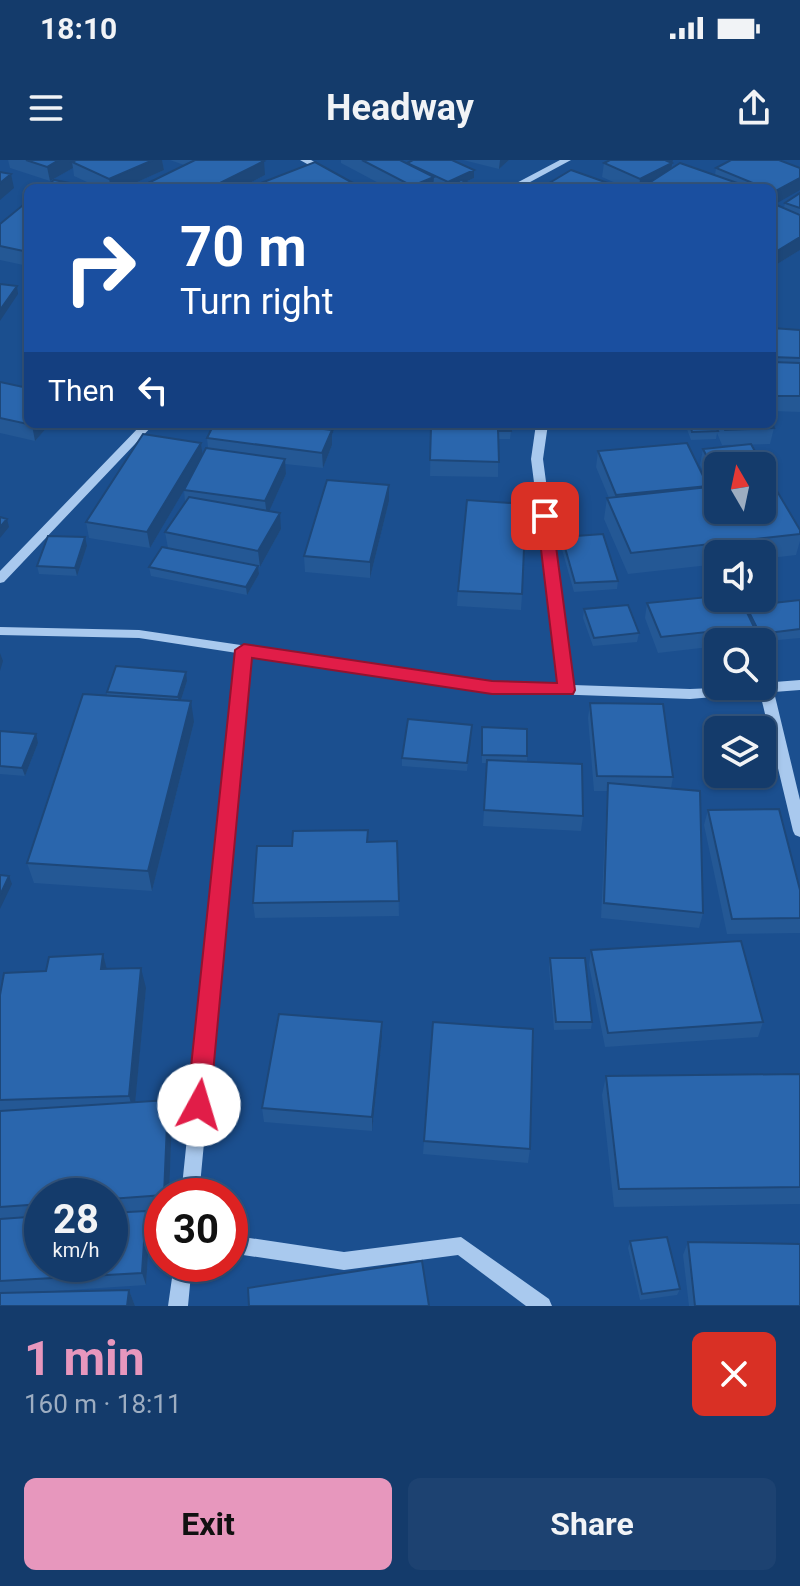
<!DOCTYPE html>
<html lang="en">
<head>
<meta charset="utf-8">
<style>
	body { margin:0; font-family:Roboto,sans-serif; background:#1d4271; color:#f1f3f6; height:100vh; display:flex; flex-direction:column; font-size:30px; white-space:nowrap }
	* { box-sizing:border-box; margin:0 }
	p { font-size:26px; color:#9dadc1 }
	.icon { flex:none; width:44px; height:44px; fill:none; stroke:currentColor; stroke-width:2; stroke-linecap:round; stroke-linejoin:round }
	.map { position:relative; height:1146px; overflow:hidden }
	.details { display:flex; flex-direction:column; background:#143b6b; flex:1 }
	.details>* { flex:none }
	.top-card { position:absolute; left:24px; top:24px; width:752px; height:244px; border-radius:12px; box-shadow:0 2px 6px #0004,0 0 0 2px #33557e; background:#1a4fa0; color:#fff; overflow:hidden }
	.needle { width:52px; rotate:351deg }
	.buttons { position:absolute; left:704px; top:292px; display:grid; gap:16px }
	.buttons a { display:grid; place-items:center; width:72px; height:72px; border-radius:12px; background:#143b6b; box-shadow:0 2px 6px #0004,0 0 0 2px #33557e; font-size:40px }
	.speed { position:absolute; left:24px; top:1018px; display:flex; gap:16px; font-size:40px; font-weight:700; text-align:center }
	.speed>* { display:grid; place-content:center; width:104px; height:104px; border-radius:50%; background:#143b6b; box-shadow:0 2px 6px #0004,0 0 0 2px #33557e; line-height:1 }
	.speed small { font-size:20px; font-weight:400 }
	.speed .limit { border:12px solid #d22; background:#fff; color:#111 }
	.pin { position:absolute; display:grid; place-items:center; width:68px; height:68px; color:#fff; margin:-34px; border-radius:16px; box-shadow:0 4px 12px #0006 }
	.me { position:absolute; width:88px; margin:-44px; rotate:6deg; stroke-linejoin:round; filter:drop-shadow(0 0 6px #0008) }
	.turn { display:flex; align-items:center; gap:28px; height:168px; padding:0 24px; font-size:36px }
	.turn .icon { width:104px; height:104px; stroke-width:2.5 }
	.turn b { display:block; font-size:56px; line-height:68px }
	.then { display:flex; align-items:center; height:76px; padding:0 24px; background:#0003; gap:16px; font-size:30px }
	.round { display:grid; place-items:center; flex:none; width:84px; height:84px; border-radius:12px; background:#1d4271 }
	.overview { display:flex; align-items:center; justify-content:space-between; height:136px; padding:0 24px }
	h1 { font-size:48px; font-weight:700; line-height:60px; color:#e797bd }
	.button { display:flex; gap:16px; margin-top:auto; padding:16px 24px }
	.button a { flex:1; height:92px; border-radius:12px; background:#e797bd; color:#111; font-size:32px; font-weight:700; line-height:92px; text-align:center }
	.button a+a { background:#1d4271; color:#f1f3f6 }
	.status { display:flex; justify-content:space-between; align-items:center; height:56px; padding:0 40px; background:#143b6b; direction:ltr }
	.status svg { height:22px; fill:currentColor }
	header { display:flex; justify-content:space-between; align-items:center; height:104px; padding:0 24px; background:#143b6b; font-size:36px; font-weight:700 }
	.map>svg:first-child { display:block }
</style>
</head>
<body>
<div class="status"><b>18:10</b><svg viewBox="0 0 49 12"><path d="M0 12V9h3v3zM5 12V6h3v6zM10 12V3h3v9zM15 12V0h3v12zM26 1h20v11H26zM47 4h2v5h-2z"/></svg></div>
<header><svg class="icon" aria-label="menu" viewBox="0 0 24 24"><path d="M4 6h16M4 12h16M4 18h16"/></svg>Headway<svg class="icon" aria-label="share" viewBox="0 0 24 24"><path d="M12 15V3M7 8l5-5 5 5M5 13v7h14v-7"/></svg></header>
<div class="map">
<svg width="800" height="1146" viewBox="0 0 800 1146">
	<rect width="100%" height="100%" fill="#1b4f8f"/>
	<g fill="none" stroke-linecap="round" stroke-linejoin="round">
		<path fill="#a9c9ee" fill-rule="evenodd" d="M300 0H311L362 28H350Z
			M560 0H571L519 28H507Z
			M142 264H154L4 422 0 423V411Z
			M536 264H548L543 299 573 525 690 529 762 526V523L800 520V530L774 532 800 640V677L795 675 793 671 760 533 690 539 492 532 250 495 199 1036H181L237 493 139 478 0 475V467L139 470 492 522 560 525 531 299Z
			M230 1075 344 1092 461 1077 549 1139 552 1146H526L458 1095 344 1110 230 1093Z
			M174 1104H192L188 1146H168Z"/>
	</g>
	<path fill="#245895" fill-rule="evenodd" d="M8 0H162L164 10 124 28H100L74 16 73 8 50 21 10 8Z
		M170 0H261L265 15 240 28H146V24L184 5Z
		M341 0H400L407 3 474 18 465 22 477 28H437L441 26 433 23V28H388L341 3Z
		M463 0H509L499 9Z
		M610 0H673L672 8 715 15 716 8 779 0 774 44 784 48 785 43 800 33V90L774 106 772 105V28H627L602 17 604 3Z
		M28 41V106L0 100V64Z
		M772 168 800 170V252L772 251Z
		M0 222 50 264 35 281 0 273Z
		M214 264H336L332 275V285L323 308 285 304 286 314 269 351 281 369 260 407 258 406 259 414 247 435 151 416 149 407 168 388 165 372 185 342 184 330 150 388 89 378 86 362 201 283 202 294 208 288 207 278Z
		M685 264H772L774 268 770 284 722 285 717 273 716 279 691 280Z
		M431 268 511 271 510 279H498V317L430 316Z
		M703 289 800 370V381L796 395 762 399V394H718V404L628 414 604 359 607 338H609L596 307 598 291 707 328 711 327 700 305ZM718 306 762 350H718Z
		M389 341 370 418 305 412 304 396Z
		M562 377 618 421 617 429 574 432 561 386Z
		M87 386 77 416 39 414 37 406Z
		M458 431 522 434 521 450 457 446Z
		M800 440V478L757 482 753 472 750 482H718V486L658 493 645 458 647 443 745 450 746 446Z
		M584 449 639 473 637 482 593 486 583 458Z
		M187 521 181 540 194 562 152 731 34 723 27 703 107 536V532Z
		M590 543 673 617 671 628 703 753 699 768 601 758 607 631H594L588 558Z
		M482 567 527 596V602L583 656 581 671 483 666 487 603H482Z
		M0 571 38 583 25 616 0 614Z
		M471 573 467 611 402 606V598Z
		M708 650 800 730V773L727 774 704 665Z
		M368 670V682L397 681 399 756 255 758 253 743 292 686Z
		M591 790 763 862 758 877 605 887 589 805Z
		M103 794 106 809 146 828 135 942 168 940 172 959 169 1036H162V1053L147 1054 150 1064 146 1125 24 1133 129 1130 135 1146H0V835L46 811ZM42 1036H110V1104H42Z
		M550 798 592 862 591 869 554 870 549 807Z
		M382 877 372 971 264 962 262 948Z
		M800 914V1044L614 1047 602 935 606 916Z
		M424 981 530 989 528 1003 423 994Z
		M630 1081 680 1129 677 1135 640 1140 628 1088Z
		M688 1082 800 1146H689L683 1095Z"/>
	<path fill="#1d4779" d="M59 0H86L72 2 73 8 50 21 47 7Z
		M153 0H162L164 10 124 28H111L109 19Z
		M500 0H509L499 9Z
		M663 0H673L670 17 649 23 648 28H639L640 19Z
		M264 1 265 15 240 28H210Z
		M474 10V18L454 27 451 25V28H448V22Z
		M11 14 14 28 0 40V23Z
		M434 17 433 28H412V26Z
		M800 18V30L772 46 774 32Z
		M800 77V90L774 106 777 91Z
		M17 126 18 134 0 161V150Z
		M33 264H50L35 281 32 265Z
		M330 264H336L332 275V285L323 308 322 293 330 273Z
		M201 283 203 298 150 388 147 372Z
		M285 299 286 314 267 356 265 341Z
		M389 325V341L370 418V402Z
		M280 353 281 369 260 407 258 391Z
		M7 359 9 367 0 378V367Z
		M85 377 87 386 77 416 75 408Z
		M258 406 259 414 247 435 246 427Z
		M0 493 3 501 0 511Z
		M186 512 187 521 179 546 178 537Z
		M191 541 194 562 152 731 148 711Z
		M36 574 38 583 25 616 22 608Z
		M9 716 12 724 0 749V735Z
		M103 794 108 814 101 809Z
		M141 808 146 828 134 955 129 936Z
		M382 862V877L372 971V957Z
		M168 940 172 959 169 1036H164Z
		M146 1051 150 1064 146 1125 142 1113Z
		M129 1130 135 1146H127Z"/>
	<path fill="#2a66ad" stroke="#1d4779" stroke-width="2" d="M26 0H59L47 7Z
		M76 0H153L109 19 72 2Z
		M195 0H261L264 1 210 28H155L146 24Z
		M362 0H400L434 17 412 26Z
		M413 0H452L474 10 448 22 407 3Z
		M610 0H665L672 3 640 19 604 3Z
		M731 0H779L800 8V18L774 32 772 31V28H765L716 8Z
		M315 2 362 28H269L261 23Z
		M680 3 743 25 738 28H663L649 23Z
		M571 10 622 28H541Z
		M0 12 11 14 0 23Z
		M54 20 96 28H44Z
		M461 20 478 27 457 28 451 25Z
		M800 33V48L785 43Z
		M28 41V92L0 86V64Z
		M772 43 800 55V77L777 91 772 89Z
		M0 124 17 126 0 150Z
		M772 168 800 170V198L772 197Z
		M772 202 800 203V236H775L772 222Z
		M0 222 28 228V264H33L32 265 0 258Z
		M214 264H282L332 270 322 293 207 278Z
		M448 264H510L511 271H498V269H448Z
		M690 264H715L718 271 692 272Z
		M723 264H772L774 268 725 270Z
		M431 268 498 269 499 302 430 300Z
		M143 274 201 283 147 372 86 362Z
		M687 283 708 326 616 335 598 291Z
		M751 284 772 323 771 321 762 322V306H718V319L703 289Z
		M206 288 285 299 265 341 184 330Z
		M327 320 389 325 370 402 304 396Z
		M771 321 800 370V374L631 393 607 338 718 326V350H762V322Z
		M189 337 280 353 258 391 165 372Z
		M467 340 526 344 522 434 458 431Z
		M0 357 7 359 0 367Z
		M603 374 618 421 575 423 562 377Z
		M48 376 85 377 75 408 37 406Z
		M162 387 258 406 246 427 149 407Z
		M718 436V438H740L754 467 661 477 647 443Z
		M800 440V469L760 474 746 446Z
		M628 445 639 473 594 478 584 449Z
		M116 506 186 512 178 537 107 532Z
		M83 534 191 541 148 711 27 703Z
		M590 543 663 544 673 617 597 616Z
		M408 559 472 565 467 603 402 598Z
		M482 567 527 569V596L482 595Z
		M0 571 36 574 22 608 0 606Z
		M487 600 582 604 583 656 484 650Z
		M608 623 700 631 703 753 604 743Z
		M779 649 800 730V758L732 759 708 650Z
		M368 670 367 682 397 681 399 741 253 743 257 686H292L293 671Z
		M0 715 9 716 0 735Z
		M741 781 763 862 608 873 591 790Z
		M103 794 101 809 141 808 129 936 0 940V835L4 813 46 811 49 797Z
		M550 798H585L592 862H556Z
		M279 854 382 862 372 957 262 948Z
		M433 862 533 869 530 989 424 981Z
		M800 914V1027L619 1029 606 916Z
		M168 940 164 1035 110 1039V1036H42V1044L0 1047V951Z
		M146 1051 142 1113 0 1121V1059L42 1056V1104H110V1053Z
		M667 1077 680 1129 642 1134 630 1081Z
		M688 1082 800 1084V1146H695Z
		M422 1101 429 1146H249L248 1128Z
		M129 1130 127 1146H0V1133Z"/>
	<path fill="#e11d48" stroke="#92132f" stroke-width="2" d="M545 351 552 356 575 530 573 534H492L252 498 210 945 207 952 199 955 191 952 187 945 235 490 244 484 492 521 557 523 537 356Z"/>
</svg>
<div class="buttons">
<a><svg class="needle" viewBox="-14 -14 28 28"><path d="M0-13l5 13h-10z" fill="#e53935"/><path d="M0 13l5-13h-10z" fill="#9dadc1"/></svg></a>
<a><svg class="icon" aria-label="sound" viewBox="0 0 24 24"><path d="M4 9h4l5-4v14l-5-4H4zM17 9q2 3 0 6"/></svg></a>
<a><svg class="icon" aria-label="search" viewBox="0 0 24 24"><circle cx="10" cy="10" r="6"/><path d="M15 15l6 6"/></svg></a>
<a><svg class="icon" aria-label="layers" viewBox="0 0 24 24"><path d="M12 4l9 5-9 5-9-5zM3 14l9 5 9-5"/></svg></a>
</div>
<div class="speed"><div>28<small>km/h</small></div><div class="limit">30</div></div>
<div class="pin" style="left:545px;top:356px;background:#d93025"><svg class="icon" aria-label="arrive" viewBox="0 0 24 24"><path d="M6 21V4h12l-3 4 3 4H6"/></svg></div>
<svg class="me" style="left:199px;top:945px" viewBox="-20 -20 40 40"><circle r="19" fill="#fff"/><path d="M0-13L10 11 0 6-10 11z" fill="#e11d48"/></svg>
<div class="top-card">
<div class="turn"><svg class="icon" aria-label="right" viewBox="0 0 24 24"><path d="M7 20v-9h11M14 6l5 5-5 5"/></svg><div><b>70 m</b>Turn right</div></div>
<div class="then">Then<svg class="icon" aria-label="left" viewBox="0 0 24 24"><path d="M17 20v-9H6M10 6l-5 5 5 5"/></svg></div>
</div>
</div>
<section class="details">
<div class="overview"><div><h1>1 min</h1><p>160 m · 18:11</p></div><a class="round" style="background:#d93025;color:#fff"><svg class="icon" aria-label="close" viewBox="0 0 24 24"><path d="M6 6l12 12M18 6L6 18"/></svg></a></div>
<div class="button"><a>Exit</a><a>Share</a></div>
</section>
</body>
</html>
